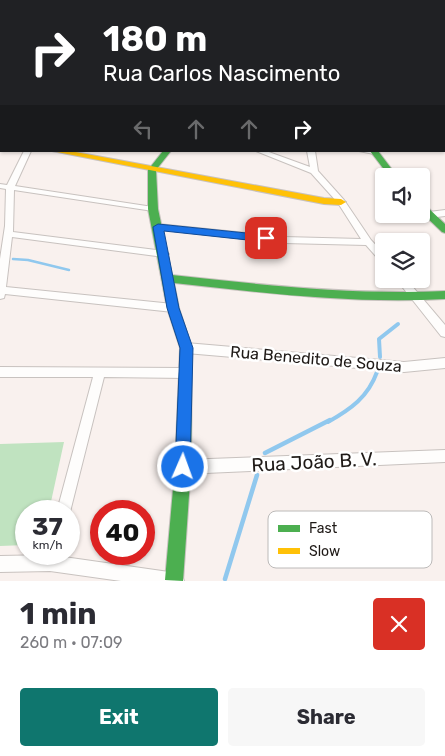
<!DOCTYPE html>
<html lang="en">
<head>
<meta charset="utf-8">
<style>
	body { margin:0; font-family:Rubik,sans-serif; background:#f7f7f7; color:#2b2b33; height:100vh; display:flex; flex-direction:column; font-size:19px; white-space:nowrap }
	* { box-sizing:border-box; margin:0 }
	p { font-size:16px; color:#7c7c81 }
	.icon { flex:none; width:28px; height:28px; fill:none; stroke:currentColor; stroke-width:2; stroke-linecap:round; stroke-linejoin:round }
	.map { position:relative; height:581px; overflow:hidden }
	.side { display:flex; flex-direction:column; background:#fff; flex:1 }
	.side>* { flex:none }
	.banner { position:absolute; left:0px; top:0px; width:445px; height:152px; box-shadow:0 1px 4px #0004; background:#202124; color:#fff; overflow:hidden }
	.buttons { position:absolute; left:375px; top:168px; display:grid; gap:10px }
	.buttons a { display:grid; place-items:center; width:55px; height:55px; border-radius:5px; background:#fff; box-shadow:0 1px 4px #0004; font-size:25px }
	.speed { position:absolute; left:15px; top:500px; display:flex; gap:10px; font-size:25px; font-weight:700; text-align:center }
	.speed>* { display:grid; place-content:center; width:65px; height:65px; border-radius:50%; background:#fff; box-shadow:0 1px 4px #0004; line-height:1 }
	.speed small { font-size:12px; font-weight:400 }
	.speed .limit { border:8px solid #d22; background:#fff; color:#111 }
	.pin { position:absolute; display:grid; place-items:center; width:42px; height:42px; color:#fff; margin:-21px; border-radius:10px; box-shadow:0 2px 8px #0006 }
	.me { position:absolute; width:55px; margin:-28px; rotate:2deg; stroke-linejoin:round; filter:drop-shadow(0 0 4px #0008) }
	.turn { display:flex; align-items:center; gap:18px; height:105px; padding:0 20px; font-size:22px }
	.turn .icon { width:65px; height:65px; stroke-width:2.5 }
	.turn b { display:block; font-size:35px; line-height:42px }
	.lanes { display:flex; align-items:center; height:48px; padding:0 20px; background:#0003; justify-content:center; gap:25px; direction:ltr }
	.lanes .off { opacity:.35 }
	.round { display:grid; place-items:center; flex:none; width:52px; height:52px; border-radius:5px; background:#f7f7f7 }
	.head { display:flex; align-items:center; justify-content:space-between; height:85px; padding:0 20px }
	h1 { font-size:30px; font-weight:700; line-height:38px }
	.button { display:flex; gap:10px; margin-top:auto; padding:10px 20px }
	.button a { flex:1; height:58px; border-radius:5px; background:#0f766e; color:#fff; font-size:20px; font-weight:700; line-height:58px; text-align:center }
	.button a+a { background:#f7f7f7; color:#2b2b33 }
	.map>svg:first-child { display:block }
</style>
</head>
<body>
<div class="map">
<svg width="445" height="581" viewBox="0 0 445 581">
	<rect width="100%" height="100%" fill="#f9f1ee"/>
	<path fill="#c0e3c0" d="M64 442 49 511H26V545L0 546V444Z"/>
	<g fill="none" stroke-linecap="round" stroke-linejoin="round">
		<path stroke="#90c8ee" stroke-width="2.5" d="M13 259 28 260 69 270"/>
		<path stroke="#90c8ee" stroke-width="4" d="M380 357 379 339 398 324
			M328 422C351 409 368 397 377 372"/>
		<path stroke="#90c8ee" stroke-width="4.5" d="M265 453 330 420
			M225 579 257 475"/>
		<defs>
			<path id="street" d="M0 0H12L13 1H1Z
				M170 0H174V1H170Z
				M209 0H213L214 1H210Z
				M248 0H253L254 1H249Z
				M299 0H303L304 1H300Z
				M330 0H334V1H330Z
				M384 0H388L389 1H385Z
				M0 26H1V28H0Z
				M0 40H1V42H0Z
				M0 50 1 51V53L0 54Z
				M0 112H1V116H0Z
				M444 113H445V118H444Z
				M0 141H1V145H0Z
				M24 151H31L15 186 153 207 157 209 153 211 14 190 13 232 164 251 169 254 164 257 12 237 6 287 173 304 177 305 178 308 177 311 173 312 5 294 4 298 0 299V259L5 226 6 189 0 188V184L7 185Z
				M256 151H266L310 167 307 151H315L318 171 344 200 371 240 384 254V263L381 262 366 245 284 243 155 229 154 227 158 224 284 237 361 239 338 203 311 173Z
				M359 151H377L378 152 374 154Z
				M445 210V216L429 218 425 215 429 212Z
				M396 279H406L445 325V337L441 336Z
				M186 343 404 362 445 358V368L404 372 186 353 182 351 180 348 182 345Z
				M0 367 186 368 190 370 192 373 190 376 186 378 104 377 69 516V511H57L93 377H0Z
				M445 450V462L183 474 178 472 176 467 178 462 183 460Z
				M50 555 176 573 182 575 184 581H121L50 571 0 572V556Z"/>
			<path id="fast" d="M360 0H365V1H361Z
				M0 14H1V16H0Z
				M163 151H171L156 170 158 209 172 275C263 285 353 295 445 291V299C354 304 264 293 174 283L179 308 192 348 191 467 183 581 165 580 175 467 180 348 167 308 148 209V170Z
				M370 151H378L397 176H389Z
				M421 203 424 204 445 224V233L442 232 421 212Z"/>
			<path id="slow" d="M52 151H70L324 198 341 199 346 202 341 205 324 204Z"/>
		</defs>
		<use href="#street" stroke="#c8c2bf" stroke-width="2"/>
		<use href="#fast" stroke="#c8c2bf" stroke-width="2"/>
		<use href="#slow" stroke="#c8c2bf" stroke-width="2"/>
		<use href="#street" fill="#fefdfc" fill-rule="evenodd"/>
		<use href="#fast" fill="#4caf50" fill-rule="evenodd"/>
		<use href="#slow" fill="#ffc107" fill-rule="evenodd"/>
	</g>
	<path fill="#1a73e8" stroke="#114b97" d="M158 224 266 235 271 238 266 242 164 231 179 308 193 348 190 467 188 473 183 475 177 473 175 467 180 348 167 308 153 227Z"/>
	<g text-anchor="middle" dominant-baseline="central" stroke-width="5" stroke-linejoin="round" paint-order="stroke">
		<g font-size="16" fill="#1f1a17" stroke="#fff">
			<text transform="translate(316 359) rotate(5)">Rua Benedito de Souza</text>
		</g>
		<g font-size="19" fill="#1f1a17" stroke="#fff">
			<text transform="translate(314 462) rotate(-3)">Rua João B. V.</text>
		</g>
	</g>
	<rect x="268" y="511" width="164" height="57" rx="8" fill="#fff" stroke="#bcbab9" stroke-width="1"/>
	<rect x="278" y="525" width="22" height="7" fill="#4caf50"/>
	<rect x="278" y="548" width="22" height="6" fill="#ffc107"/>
	<g font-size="14" fill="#1f1a17">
		<text x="309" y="533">Fast</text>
		<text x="309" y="556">Slow</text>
	</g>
</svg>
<div class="buttons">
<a><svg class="icon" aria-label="sound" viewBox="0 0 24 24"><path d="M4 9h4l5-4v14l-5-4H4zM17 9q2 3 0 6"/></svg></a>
<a><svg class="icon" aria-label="layers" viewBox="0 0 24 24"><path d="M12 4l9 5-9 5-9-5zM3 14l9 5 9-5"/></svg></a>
</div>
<div class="speed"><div>37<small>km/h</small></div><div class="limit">40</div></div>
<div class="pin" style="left:266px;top:238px;background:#d93025"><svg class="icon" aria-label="arrive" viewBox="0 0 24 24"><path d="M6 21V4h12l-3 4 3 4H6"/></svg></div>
<svg class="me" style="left:183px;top:467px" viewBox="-20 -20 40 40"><circle r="17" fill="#1a73e8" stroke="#fff" stroke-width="3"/><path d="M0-11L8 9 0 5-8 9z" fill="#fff"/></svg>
<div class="banner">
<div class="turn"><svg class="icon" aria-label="right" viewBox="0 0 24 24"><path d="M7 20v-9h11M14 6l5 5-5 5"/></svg><div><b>180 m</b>Rua Carlos Nascimento</div></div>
<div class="lanes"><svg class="icon off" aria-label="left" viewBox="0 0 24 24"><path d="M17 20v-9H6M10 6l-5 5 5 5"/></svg><svg class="icon off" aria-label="ahead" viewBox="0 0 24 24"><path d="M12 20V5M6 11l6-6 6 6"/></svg><svg class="icon off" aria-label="ahead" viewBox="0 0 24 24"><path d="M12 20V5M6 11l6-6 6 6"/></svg><svg class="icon" aria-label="right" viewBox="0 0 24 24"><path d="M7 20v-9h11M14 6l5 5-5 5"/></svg></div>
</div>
</div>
<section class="side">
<div class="head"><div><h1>1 min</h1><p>260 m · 07:09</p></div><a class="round" style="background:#d93025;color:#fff"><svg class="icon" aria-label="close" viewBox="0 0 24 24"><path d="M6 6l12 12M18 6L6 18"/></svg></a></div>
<div class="button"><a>Exit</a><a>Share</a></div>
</section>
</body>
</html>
